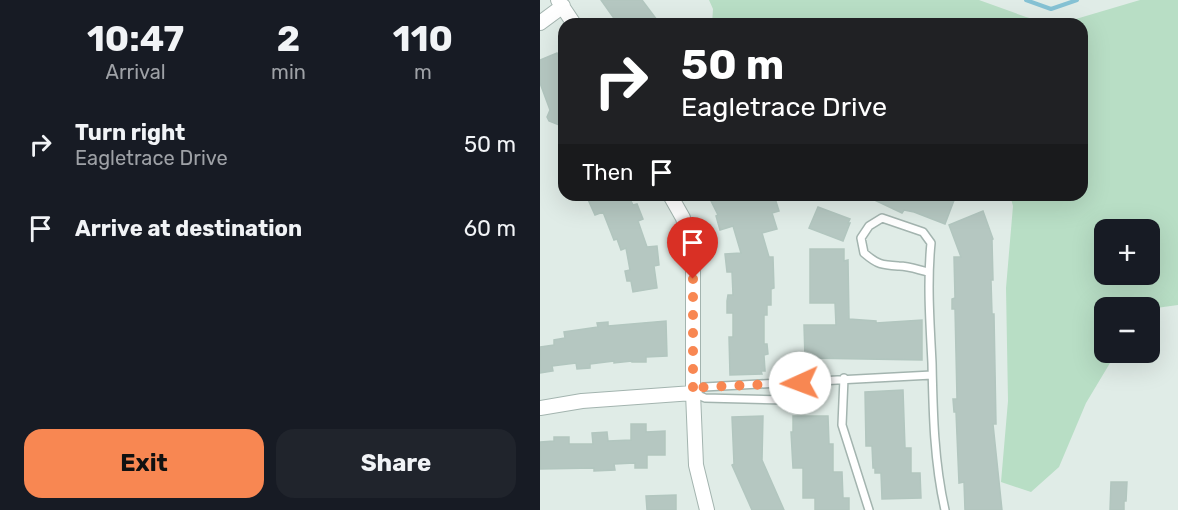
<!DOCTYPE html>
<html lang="en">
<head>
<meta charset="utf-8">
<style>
	body { margin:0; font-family:Rubik,sans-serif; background:#20242c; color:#f1f3f6; height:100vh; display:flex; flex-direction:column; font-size:22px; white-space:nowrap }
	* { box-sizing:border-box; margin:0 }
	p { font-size:20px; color:#9ea1a6 }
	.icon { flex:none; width:33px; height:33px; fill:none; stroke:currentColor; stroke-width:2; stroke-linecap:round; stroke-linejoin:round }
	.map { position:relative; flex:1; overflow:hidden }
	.panel { display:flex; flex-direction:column; background:#171b24; width:540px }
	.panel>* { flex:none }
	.top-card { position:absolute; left:18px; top:18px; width:530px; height:183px; border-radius:18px; box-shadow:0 6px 24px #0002; background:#202124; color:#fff; overflow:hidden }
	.buttons { position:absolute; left:554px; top:219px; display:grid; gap:12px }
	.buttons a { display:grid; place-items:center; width:66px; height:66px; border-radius:12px; background:#171b24; box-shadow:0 6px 24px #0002; font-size:30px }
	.pin { position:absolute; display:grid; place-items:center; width:51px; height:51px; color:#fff; margin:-62px -26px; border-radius:50% 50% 50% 0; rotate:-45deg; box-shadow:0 0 6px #0007 }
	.pin .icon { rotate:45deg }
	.me { position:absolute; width:66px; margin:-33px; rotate:268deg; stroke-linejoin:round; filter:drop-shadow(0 0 4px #0008) }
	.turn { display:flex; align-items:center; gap:21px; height:126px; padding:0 24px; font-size:27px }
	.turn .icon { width:78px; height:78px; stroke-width:2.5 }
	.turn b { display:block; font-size:42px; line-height:51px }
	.then { display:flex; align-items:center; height:57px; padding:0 24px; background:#0003; gap:12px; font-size:22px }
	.eta { display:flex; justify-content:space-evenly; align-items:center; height:102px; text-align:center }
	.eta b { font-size:36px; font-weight:700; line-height:42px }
	.cta { display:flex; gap:12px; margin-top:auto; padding:12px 24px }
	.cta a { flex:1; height:69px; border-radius:18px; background:#f88752; color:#111; font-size:24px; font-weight:700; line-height:69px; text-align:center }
	.cta a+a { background:#20242c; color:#f1f3f6 }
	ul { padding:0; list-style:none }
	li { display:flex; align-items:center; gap:18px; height:84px; padding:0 24px }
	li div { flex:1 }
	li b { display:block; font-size:22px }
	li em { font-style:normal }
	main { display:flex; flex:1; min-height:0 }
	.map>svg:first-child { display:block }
</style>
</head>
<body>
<main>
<section class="panel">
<div class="eta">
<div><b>10:47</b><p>Arrival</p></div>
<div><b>2</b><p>min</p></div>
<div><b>110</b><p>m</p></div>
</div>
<ul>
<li><svg class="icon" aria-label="right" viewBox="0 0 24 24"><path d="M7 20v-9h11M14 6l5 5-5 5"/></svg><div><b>Turn right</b><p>Eagletrace Drive</p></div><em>50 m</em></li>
<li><svg class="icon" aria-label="arrive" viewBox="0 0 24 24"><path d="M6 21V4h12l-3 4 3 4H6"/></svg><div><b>Arrive at destination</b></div><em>60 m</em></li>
</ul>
<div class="cta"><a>Exit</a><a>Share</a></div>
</section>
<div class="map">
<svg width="638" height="510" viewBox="0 0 638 510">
	<rect width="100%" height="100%" fill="#e0ece7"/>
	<path fill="#b8dec5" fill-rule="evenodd" d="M169 0H439L486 17 511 24H172L173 9Z
		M600 0H638V305L609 309V308H564V352L576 353 546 403 519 467 491 492 461 482 468 401 466 288 473 206 470 195H542V24H519ZM564 230H609V274H564Z"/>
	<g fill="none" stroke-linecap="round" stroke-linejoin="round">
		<path stroke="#85c2d4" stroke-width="4" d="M486 0 511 9 537 0"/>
	</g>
	<path fill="#b5c7c1" stroke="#b2c6bf" stroke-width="1.5" d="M61 0H102L120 24H78Z
		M17 53 24 71V127L9 121 7 117 10 110 0 83V60Z
		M46 195H88L93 205 97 204 103 219 98 221 107 247 117 246 119 265 114 266 117 288 93 292 91 281H87L85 271 90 270 86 248 81 250 77 239 74 240 63 212 55 215Z
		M168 195H234L239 211 232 213 237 229 222 233 229 257H233L234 288 231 289V305H227V315H224V344H227L228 354 224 355 225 371H221L222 374 190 375 189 337H193V313H187V301L188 295H193L192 272H187L185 254 201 253 193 226 180 230 176 216 178 215Z
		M324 195H416L405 224 374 212 364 210 362 213Z
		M278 207 310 219 308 223H310L303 241 269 228Z
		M443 211 453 239 452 240 453 280H451L452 314H454L456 424H453L462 510H425L424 482 419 483 416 412H414L413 399H417L415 309H412V299L415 298 414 257H421L409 225Z
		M270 249H304V261L308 260 309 319 336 321V323L382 320V360L265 358 264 325H296L295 303H270Z
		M126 321 127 356 106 357V362H92V361L74 363V361L50 364V368L37 369 36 363 12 366 13 371 0 373V347L14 345V340L25 338 24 332 58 327 57 323 68 322V326Z
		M363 390 365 448H371V473H380L381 498 342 499 341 473H335V468H333L332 446H326L325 392Z
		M223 416 222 460 244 510H212L192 465 194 464 192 417Z
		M253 416H288L289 444H293V472H302L303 498H309V510H275V498H263V468H253L251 432H253Z
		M91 424H106V432L125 431V455H107V468H95V463L74 464 75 470 54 471V468L0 469V442L14 441V437H29V444H53L52 433 67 432 68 441 91 440Z
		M571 482H587L586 501H584V510H570Z
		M136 495V510H107L106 496Z"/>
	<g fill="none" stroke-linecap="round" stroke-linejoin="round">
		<defs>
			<path id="service" d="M388 272C379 270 369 266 359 266 342 265 338 265 324 253L321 238 329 226 342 218 383 232 391 243C387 283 390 323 392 363 393 412 394 462 405 510
				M304 378 302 425 329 510
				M153 393 165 398 246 400 257 390 260 383
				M154 393 164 387 392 375"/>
			<path id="minor" d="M18 0 34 24
				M0 23 23 6
				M130 195 143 218 153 261V393L156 465 167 510
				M0 408 42 401 153 393"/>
		</defs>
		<use href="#service" stroke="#a3b4af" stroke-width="10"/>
		<use href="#minor" stroke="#a3b4af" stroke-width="16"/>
		<use href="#service" stroke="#fff" stroke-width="7"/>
		<use href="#minor" stroke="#fff" stroke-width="14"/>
	</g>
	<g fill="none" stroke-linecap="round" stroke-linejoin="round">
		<path stroke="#f88752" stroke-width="10" stroke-dasharray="0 18" d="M153 279V393L164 387 260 383"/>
	</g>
</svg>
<div class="buttons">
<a>+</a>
<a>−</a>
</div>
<div class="pin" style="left:153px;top:279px;background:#d93025"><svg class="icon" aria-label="arrive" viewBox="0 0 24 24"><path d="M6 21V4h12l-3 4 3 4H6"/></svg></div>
<svg class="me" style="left:260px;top:383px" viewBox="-20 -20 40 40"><circle r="19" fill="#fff"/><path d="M0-13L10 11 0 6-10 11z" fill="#f88752"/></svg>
<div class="top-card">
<div class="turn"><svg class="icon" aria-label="right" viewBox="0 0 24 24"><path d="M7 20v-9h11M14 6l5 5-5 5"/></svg><div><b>50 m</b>Eagletrace Drive</div></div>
<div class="then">Then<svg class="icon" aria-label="arrive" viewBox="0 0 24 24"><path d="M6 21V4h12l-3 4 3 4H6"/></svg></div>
</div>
</div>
</main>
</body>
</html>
